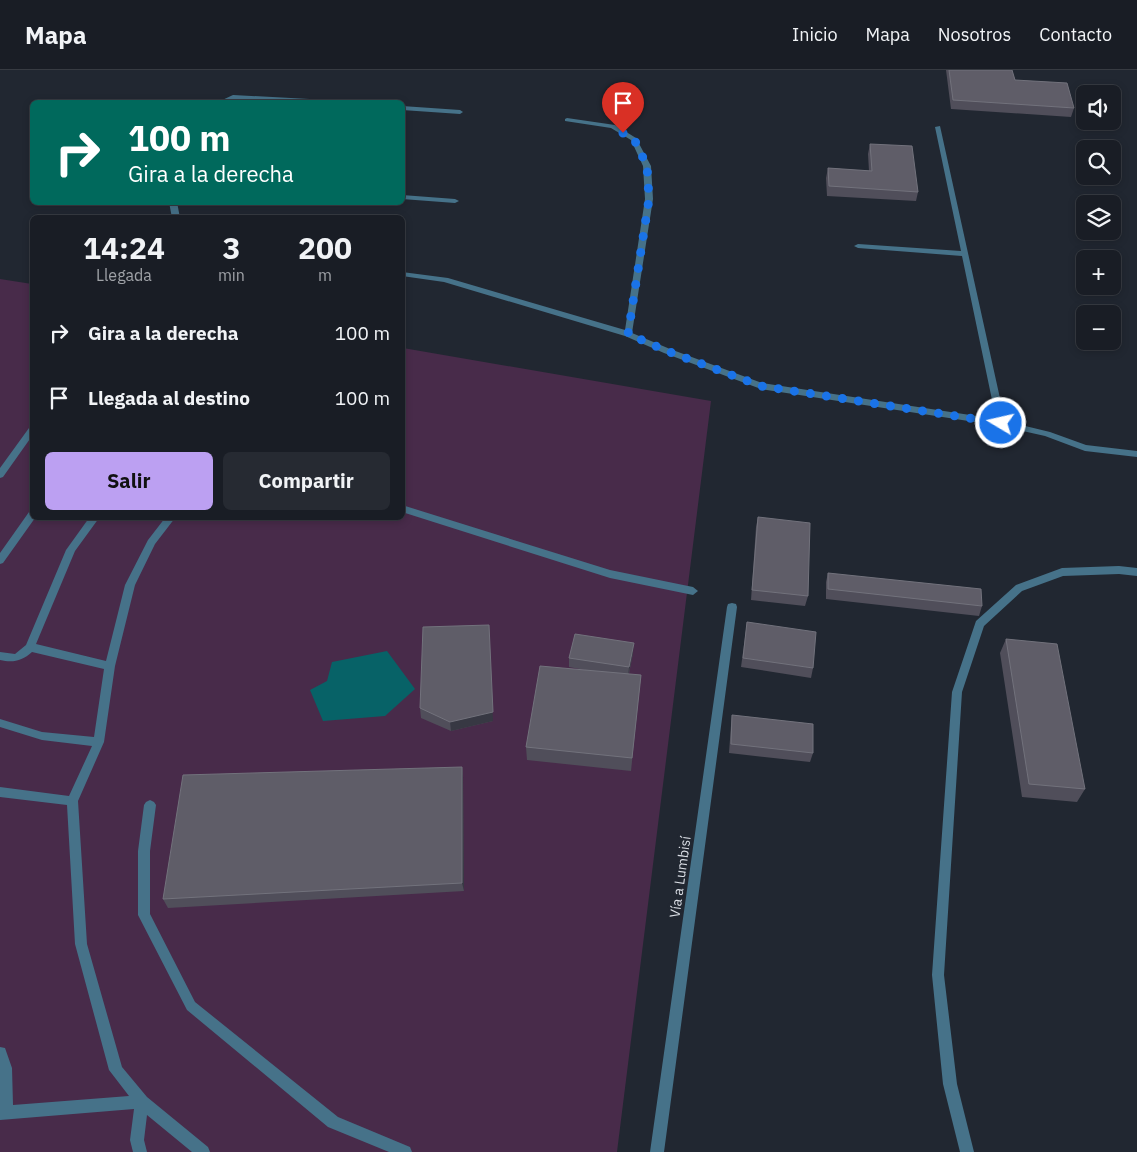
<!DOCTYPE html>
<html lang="es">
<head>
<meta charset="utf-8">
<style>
	body { margin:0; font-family:"IBM Plex Sans",sans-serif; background:#262a32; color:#f1f3f6; height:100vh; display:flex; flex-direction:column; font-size:19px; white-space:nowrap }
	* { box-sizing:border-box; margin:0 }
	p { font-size:16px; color:#9fa2a7 }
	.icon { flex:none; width:28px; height:28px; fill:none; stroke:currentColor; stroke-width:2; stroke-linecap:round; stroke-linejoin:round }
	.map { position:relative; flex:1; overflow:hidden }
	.drawer { position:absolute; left:30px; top:145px; width:375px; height:305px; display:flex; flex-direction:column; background:#191d25; border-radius:8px; box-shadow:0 2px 8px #0003,0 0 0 1px #373b42 }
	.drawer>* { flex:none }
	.top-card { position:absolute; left:30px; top:30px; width:375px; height:105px; border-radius:8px; box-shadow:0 2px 8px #0003,0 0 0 1px #373b42; background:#00695c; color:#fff; overflow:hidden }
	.buttons { position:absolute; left:1076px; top:15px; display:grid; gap:10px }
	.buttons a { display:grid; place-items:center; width:45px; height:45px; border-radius:8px; background:#191d25; box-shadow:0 2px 8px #0003,0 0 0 1px #373b42; font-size:25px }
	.pin { position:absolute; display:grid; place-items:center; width:42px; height:42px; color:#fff; margin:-51px -21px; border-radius:50% 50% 50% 0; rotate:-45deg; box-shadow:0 0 5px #0007 }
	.pin .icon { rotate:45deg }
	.me { position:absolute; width:55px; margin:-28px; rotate:279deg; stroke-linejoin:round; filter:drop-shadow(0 0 4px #0008) }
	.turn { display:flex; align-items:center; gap:18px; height:105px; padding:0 15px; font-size:22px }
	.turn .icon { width:65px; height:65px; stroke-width:2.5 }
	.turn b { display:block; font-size:35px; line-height:42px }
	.eta { display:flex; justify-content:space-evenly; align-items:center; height:85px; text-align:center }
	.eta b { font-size:30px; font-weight:700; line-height:35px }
	.cta { display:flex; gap:10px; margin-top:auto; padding:10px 15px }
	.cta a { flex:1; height:58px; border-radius:8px; background:#bca0f2; color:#111; font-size:20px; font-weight:700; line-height:58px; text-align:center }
	.cta a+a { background:#262a32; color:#f1f3f6 }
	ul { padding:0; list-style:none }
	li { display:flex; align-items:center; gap:15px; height:65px; padding:0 15px }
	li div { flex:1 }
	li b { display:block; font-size:19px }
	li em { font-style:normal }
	header { display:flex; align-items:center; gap:30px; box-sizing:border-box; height:70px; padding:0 25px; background:#191d25; border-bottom:1px solid #373b42 }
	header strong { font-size:24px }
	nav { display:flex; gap:28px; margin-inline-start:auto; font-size:18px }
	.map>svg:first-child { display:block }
</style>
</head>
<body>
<header>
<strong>Mapa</strong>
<nav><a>Inicio</a><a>Mapa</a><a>Nosotros</a><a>Contacto</a></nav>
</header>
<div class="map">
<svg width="1137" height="1082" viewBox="0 0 1137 1082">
	<rect width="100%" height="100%" fill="#212731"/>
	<path fill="#482b4a" d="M0 209 32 214V448H402L403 278 711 331 617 1082H0Z"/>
	<path fill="#076267" d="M387 581 415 619 385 646 323 651 310 620 327 611 332 592Z"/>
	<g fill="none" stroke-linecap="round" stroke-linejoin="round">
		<path fill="#467289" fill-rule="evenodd" d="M32 357V366L3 407 0 408V398L29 358Z
			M402 435 610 500 693 517 698 521 693 525 610 508 402 442Z
			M32 441V448H35L3 493 0 494V483L29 442Z
			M89 448H99L75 481 36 574 106 591 125 515 148 470 165 448H175L155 474 135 515 115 596 104 672 78 731 87 874 122 997 147 1027 208 1077 210 1082H192L147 1045 144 1070 147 1082H133L130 1070 134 1039 0 1050V977L5 978 12 998 13 1035 129 1026 109 1000 75 874 67 735 0 727V717L69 726 92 676 42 670 0 657V649L42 662 94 667 104 599 32 582C22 591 13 593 0 590V582L15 584 26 575 66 480Z
			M150 730 154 732 156 735 150 781V844L195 932 338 1047 410 1077 412 1082H389L328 1057 187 940 138 845V781L144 735 146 732Z"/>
		<path fill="#467289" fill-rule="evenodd" d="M233 25 328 30 331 32H300L234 29 225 32H218Z
			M402 36 460 40 463 42 460 44 402 40Z
			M567 48 615 55 636 68 651 96 653 129 632 263 670 279 762 313 996 349 962 186 858 178 854 176 858 174 961 181 935 57 940 56 1005 351 1050 362 1086 375 1137 381V387L1085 381 1045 366 1001 356 761 319 664 283 625 266 444 212 402 206V202L448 208 625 260 645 129 643 96 631 70 611 58 565 51V49Z
			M402 125 455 129 459 131 455 133 402 129Z
			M169 132H177L180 148H172Z
			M1119 496 1137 498V506L1119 504 1063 506 1022 521 984 556 962 622 944 905 957 1014 974 1082H960L943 1014 932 905 952 622 976 551 1016 515 1062 498Z
			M732 533 736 534 737 537 664 1082H650L727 537 728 534Z"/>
	</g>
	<path fill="#504e5a" d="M946 0H1012L1015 10 1074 38 1071 47 951 39Z
		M870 74 918 122 916 131 827 126 826 108 828 98 869 101 868 84Z
		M758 447 808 526 805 536 751 530 756 457Z
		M828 503 982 536 979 546 826 529V512Z
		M747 552 813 598 811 608 741 597Z
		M1006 569 1085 719 1077 732 1022 727 1000 583Z
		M633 583 629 604 641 605 631 701 527 690 526 677 585 600 569 597V588Z
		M420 638 493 651 451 661 421 648Z
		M732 645 813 683 810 692 729 683 731 655Z
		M462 697 463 707 464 821 168 838 163 829Z"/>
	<path fill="#373843" d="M489 565 493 651 451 661 450 652Z
		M634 573 633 583 628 607 629 597Z
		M462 697 463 707 464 821 462 813Z"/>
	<path fill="#5f5d68" stroke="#72727c" d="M949 0H1012L1015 10 1067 13 1074 38 953 30Z
		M870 74 912 76 918 122 829 116 828 98 872 101Z
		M758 447 810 453 808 526 752 520Z
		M828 503 981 519 982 536 828 519Z
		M747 552 816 562 813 598 743 588Z
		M489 555 493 642 450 652 420 638 423 557Z
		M575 564 634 573 629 597 569 588Z
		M1006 569 1057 574 1085 719 1029 714Z
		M540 596 641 605 632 688 526 677Z
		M732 645 813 654V683L731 674Z
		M462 697V813L163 829 183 705Z"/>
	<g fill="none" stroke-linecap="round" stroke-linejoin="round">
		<path stroke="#1a73e8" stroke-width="9" stroke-dasharray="0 16.2" d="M623 63 634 69 647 96 649 129 628 264 667 281 761 316 1001 353"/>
	</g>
	<g text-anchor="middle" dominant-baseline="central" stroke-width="5" stroke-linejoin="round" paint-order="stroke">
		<g font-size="14" fill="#dadee5" stroke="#212731">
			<text transform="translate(680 807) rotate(-82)">Vía a Lumbisí</text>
		</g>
	</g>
</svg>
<div class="buttons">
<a><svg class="icon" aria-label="sound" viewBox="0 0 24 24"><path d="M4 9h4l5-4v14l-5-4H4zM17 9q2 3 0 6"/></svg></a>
<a><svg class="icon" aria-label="search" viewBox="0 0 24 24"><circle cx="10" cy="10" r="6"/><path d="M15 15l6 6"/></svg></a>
<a><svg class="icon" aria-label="layers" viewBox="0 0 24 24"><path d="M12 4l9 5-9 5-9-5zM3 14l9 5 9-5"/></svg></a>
<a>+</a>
<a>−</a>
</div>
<div class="pin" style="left:623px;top:63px;background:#d93025"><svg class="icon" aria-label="arrive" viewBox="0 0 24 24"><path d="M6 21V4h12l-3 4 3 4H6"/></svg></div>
<svg class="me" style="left:1001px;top:353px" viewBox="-20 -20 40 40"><circle r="17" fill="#1a73e8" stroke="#fff" stroke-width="3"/><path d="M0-11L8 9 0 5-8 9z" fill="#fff"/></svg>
<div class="top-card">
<div class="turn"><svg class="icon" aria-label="right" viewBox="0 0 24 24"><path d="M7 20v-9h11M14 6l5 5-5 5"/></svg><div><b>100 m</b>Gira a la derecha</div></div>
</div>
<section class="drawer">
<div class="eta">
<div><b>14:24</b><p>Llegada</p></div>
<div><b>3</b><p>min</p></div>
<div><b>200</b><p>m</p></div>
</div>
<ul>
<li><svg class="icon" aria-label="right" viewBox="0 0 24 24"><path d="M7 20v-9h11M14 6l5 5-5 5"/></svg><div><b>Gira a la derecha</b></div><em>100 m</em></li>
<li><svg class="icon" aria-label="arrive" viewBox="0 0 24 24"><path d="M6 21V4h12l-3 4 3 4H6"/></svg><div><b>Llegada al destino</b></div><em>100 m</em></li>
</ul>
<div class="cta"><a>Salir</a><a>Compartir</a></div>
</section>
</div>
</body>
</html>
